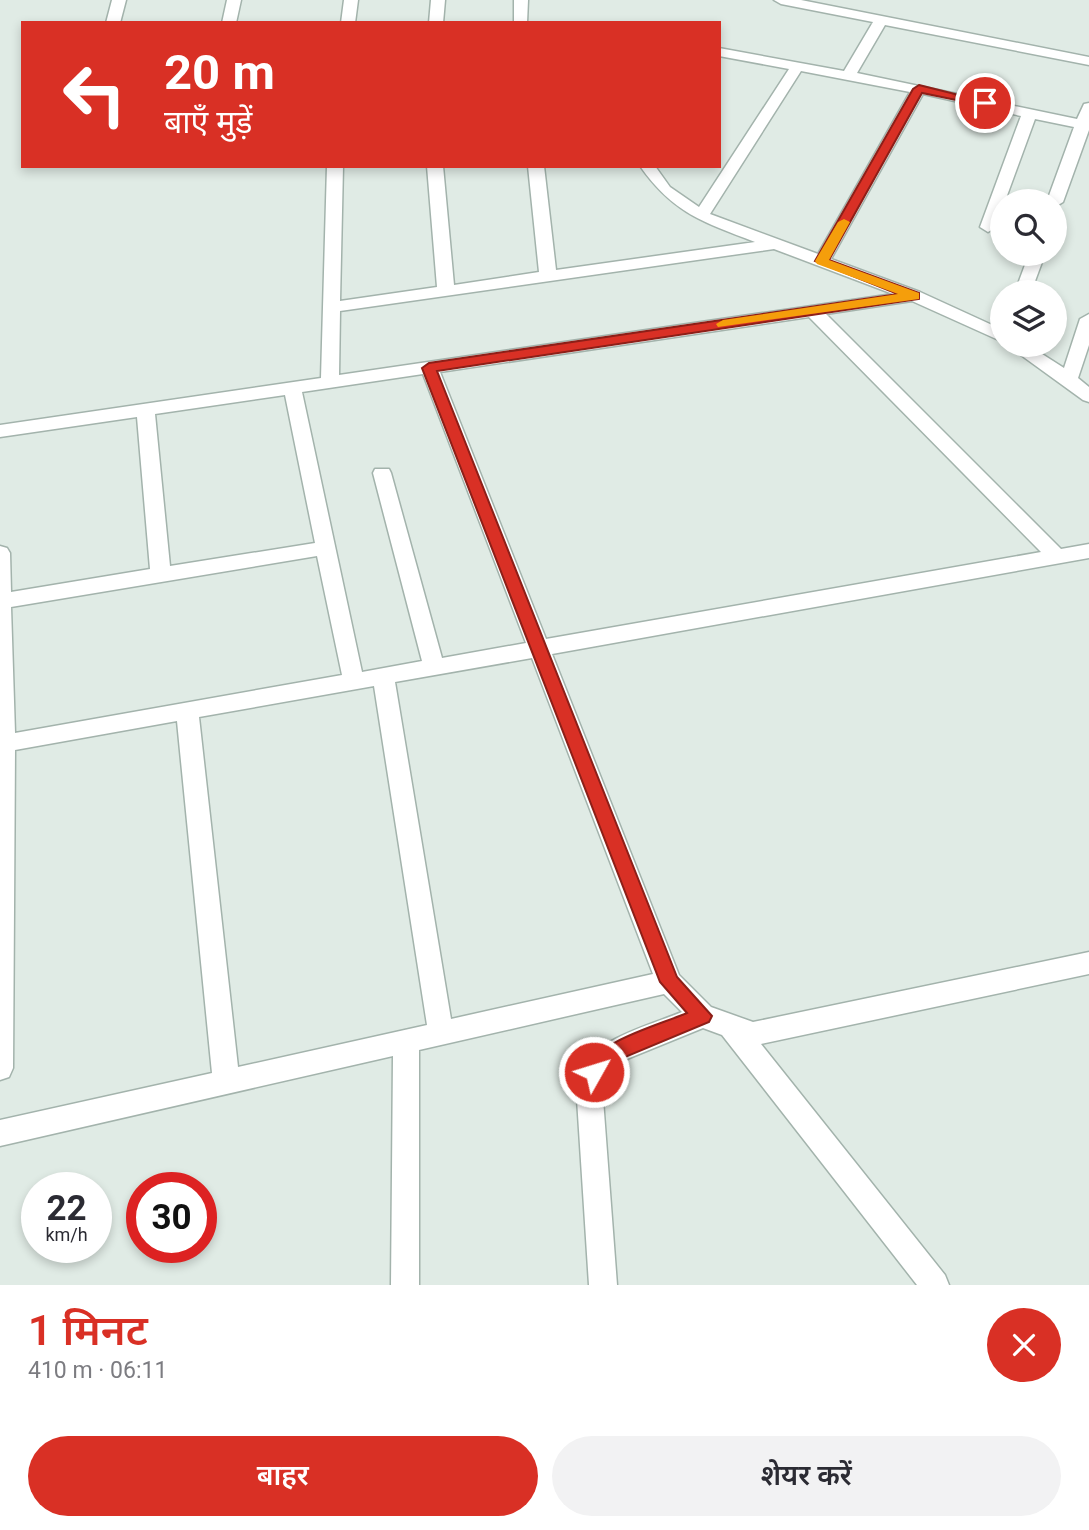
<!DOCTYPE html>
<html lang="hi">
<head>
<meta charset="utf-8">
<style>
	body { margin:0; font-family:Roboto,"Noto Sans Devanagari",sans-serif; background:#f2f2f3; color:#2b2b33; height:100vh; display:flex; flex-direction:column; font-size:26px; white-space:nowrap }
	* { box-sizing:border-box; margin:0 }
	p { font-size:23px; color:#7c7c81 }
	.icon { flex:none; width:38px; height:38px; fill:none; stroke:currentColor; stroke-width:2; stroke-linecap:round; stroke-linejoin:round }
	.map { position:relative; height:1285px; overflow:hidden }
	.side { display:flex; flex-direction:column; background:#fff; flex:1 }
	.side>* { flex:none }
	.top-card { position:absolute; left:21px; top:21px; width:700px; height:147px; border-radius:0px; box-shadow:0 4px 10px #0003; background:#d93025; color:#fff; overflow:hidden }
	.tools { position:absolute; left:990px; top:189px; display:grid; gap:14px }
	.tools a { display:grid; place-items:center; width:77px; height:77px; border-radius:50%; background:#fff; box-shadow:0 4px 10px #0003; font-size:35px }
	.speed { position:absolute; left:21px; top:1172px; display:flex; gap:14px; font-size:35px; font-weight:700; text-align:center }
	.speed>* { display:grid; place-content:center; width:91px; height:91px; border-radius:50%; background:#fff; box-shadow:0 4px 10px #0003; line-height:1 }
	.speed small { font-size:18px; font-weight:400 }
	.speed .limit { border:10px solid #d22; background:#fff; color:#111 }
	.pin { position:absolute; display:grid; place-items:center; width:60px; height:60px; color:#fff; margin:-30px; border:4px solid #fff; border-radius:50%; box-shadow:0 2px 7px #0007 }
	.me { position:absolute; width:77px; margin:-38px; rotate:51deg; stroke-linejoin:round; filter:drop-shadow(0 0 5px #0008) }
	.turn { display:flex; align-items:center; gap:24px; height:147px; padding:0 28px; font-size:32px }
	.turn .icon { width:91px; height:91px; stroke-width:2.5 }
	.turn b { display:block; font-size:49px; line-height:60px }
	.round { display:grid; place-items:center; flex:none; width:74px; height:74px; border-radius:37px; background:#f2f2f3 }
	.summary { display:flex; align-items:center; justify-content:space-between; height:119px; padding:0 28px }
	h1 { font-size:42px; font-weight:600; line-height:52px; color:#d93025 }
	.primary-button { display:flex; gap:14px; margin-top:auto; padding:14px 28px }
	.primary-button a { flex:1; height:80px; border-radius:42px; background:#d93025; color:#fff; font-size:28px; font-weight:600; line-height:80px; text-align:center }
	.primary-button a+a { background:#f2f2f3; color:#2b2b33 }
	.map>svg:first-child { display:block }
</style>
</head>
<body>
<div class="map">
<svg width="1089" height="1285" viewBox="0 0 1089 1285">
	<rect width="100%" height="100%" fill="#e0ebe5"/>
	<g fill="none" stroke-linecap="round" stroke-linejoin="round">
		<defs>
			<path id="street" d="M112 0H126L120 23H106Z
				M227 0H241L236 23H222Z
				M344 0H358L355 23H341Z
				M431 0H445L443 23H429Z
				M514 0H528L527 23 514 22Z
				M774 0H801L1089 57V65L885 25 857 73 1077 119 1084 104 1089 103V130L1063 202 1055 207V201H1047L1074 127 1035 119 1005 201H1003L996 227 988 232 980 227 1021 116 923 94 831 259 920 292 1003 330V342L912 301 826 314 1061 549 1089 544V558L552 654 679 975 711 1007 753 1022 1089 952V974L761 1044 945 1275 949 1285H917L722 1035 703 1028 622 1061 606 1078 603 1099 617 1285H589L577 1099C578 1089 578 1076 583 1067 598 1038 653 1024 682 1012L664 994 419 1050V1285H391L393 1056 0 1146V1120L212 1073 177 721 15 750 13 1068 9 1077 0 1080V546L7 548 10 553 11 592 150 569 137 417 0 437V425L321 378 327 166H343L340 301 437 287 427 166H443L454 285 539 272 528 166H544L556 270 755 242C703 222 673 213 640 166H655L670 187 699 207 789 69 719 56V48L844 71 873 22 781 4ZM801 71 910 92 818 254 710 214ZM774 249 893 294 339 375 340 311ZM809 317 1041 552 546 639 440 372ZM423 374 526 643 442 658 391 473 389 469H375L373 473 422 661 362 672 302 392ZM285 395 315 543 170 566 155 414ZM317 556 342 675 15 733 11 607ZM532 658 653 974 451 1019 395 682ZM374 686 427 1025 238 1067 199 717Z
				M1029 254H1045L1031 292H1015Z
				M1089 314V345L1078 378 1089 387V402L1083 400 1007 345H1028L1064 368 1080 319Z"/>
		</defs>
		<use href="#street" stroke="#a3b3ac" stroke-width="3"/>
		<use href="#street" fill="#fff" fill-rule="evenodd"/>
	</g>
	<path fill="#d93025" stroke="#8d1f18" stroke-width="2" d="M919 85 991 103 985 106 922 93 829 260 919 293V299L437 371 677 977 712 1016 709 1022 620 1059 601 1078 594 1081 587 1078 584 1072C598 1040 657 1026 687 1013L660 982 422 368 429 363 898 294 815 261 913 89Z"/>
	<path fill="#f59e0b" d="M844 219 850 222 829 260 919 293V299L718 327 716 324 723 320 898 294 817 264 815 261 838 222Z"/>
</svg>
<div class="tools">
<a><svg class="icon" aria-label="search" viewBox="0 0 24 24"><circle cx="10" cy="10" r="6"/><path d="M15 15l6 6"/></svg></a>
<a><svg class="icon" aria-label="layers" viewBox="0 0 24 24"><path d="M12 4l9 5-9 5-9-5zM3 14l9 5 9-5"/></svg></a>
</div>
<div class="speed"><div>22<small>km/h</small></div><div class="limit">30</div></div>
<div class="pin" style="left:985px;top:103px;background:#d93025"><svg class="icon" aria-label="arrive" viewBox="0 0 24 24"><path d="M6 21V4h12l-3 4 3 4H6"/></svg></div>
<svg class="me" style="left:594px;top:1072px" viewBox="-20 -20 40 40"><circle r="17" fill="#d93025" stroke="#fff" stroke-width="3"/><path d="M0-11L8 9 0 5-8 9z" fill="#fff"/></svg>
<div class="top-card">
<div class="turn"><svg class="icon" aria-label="left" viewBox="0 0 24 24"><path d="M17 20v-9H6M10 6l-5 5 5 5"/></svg><div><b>20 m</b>बाएँ मुड़ें</div></div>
</div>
</div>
<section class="side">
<div class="summary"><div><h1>1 मिनट</h1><p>410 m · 06:11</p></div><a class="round" style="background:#d93025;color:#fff"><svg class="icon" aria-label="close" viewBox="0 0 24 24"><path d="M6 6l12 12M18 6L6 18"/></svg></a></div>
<div class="primary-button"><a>बाहर</a><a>शेयर करें</a></div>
</section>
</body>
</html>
